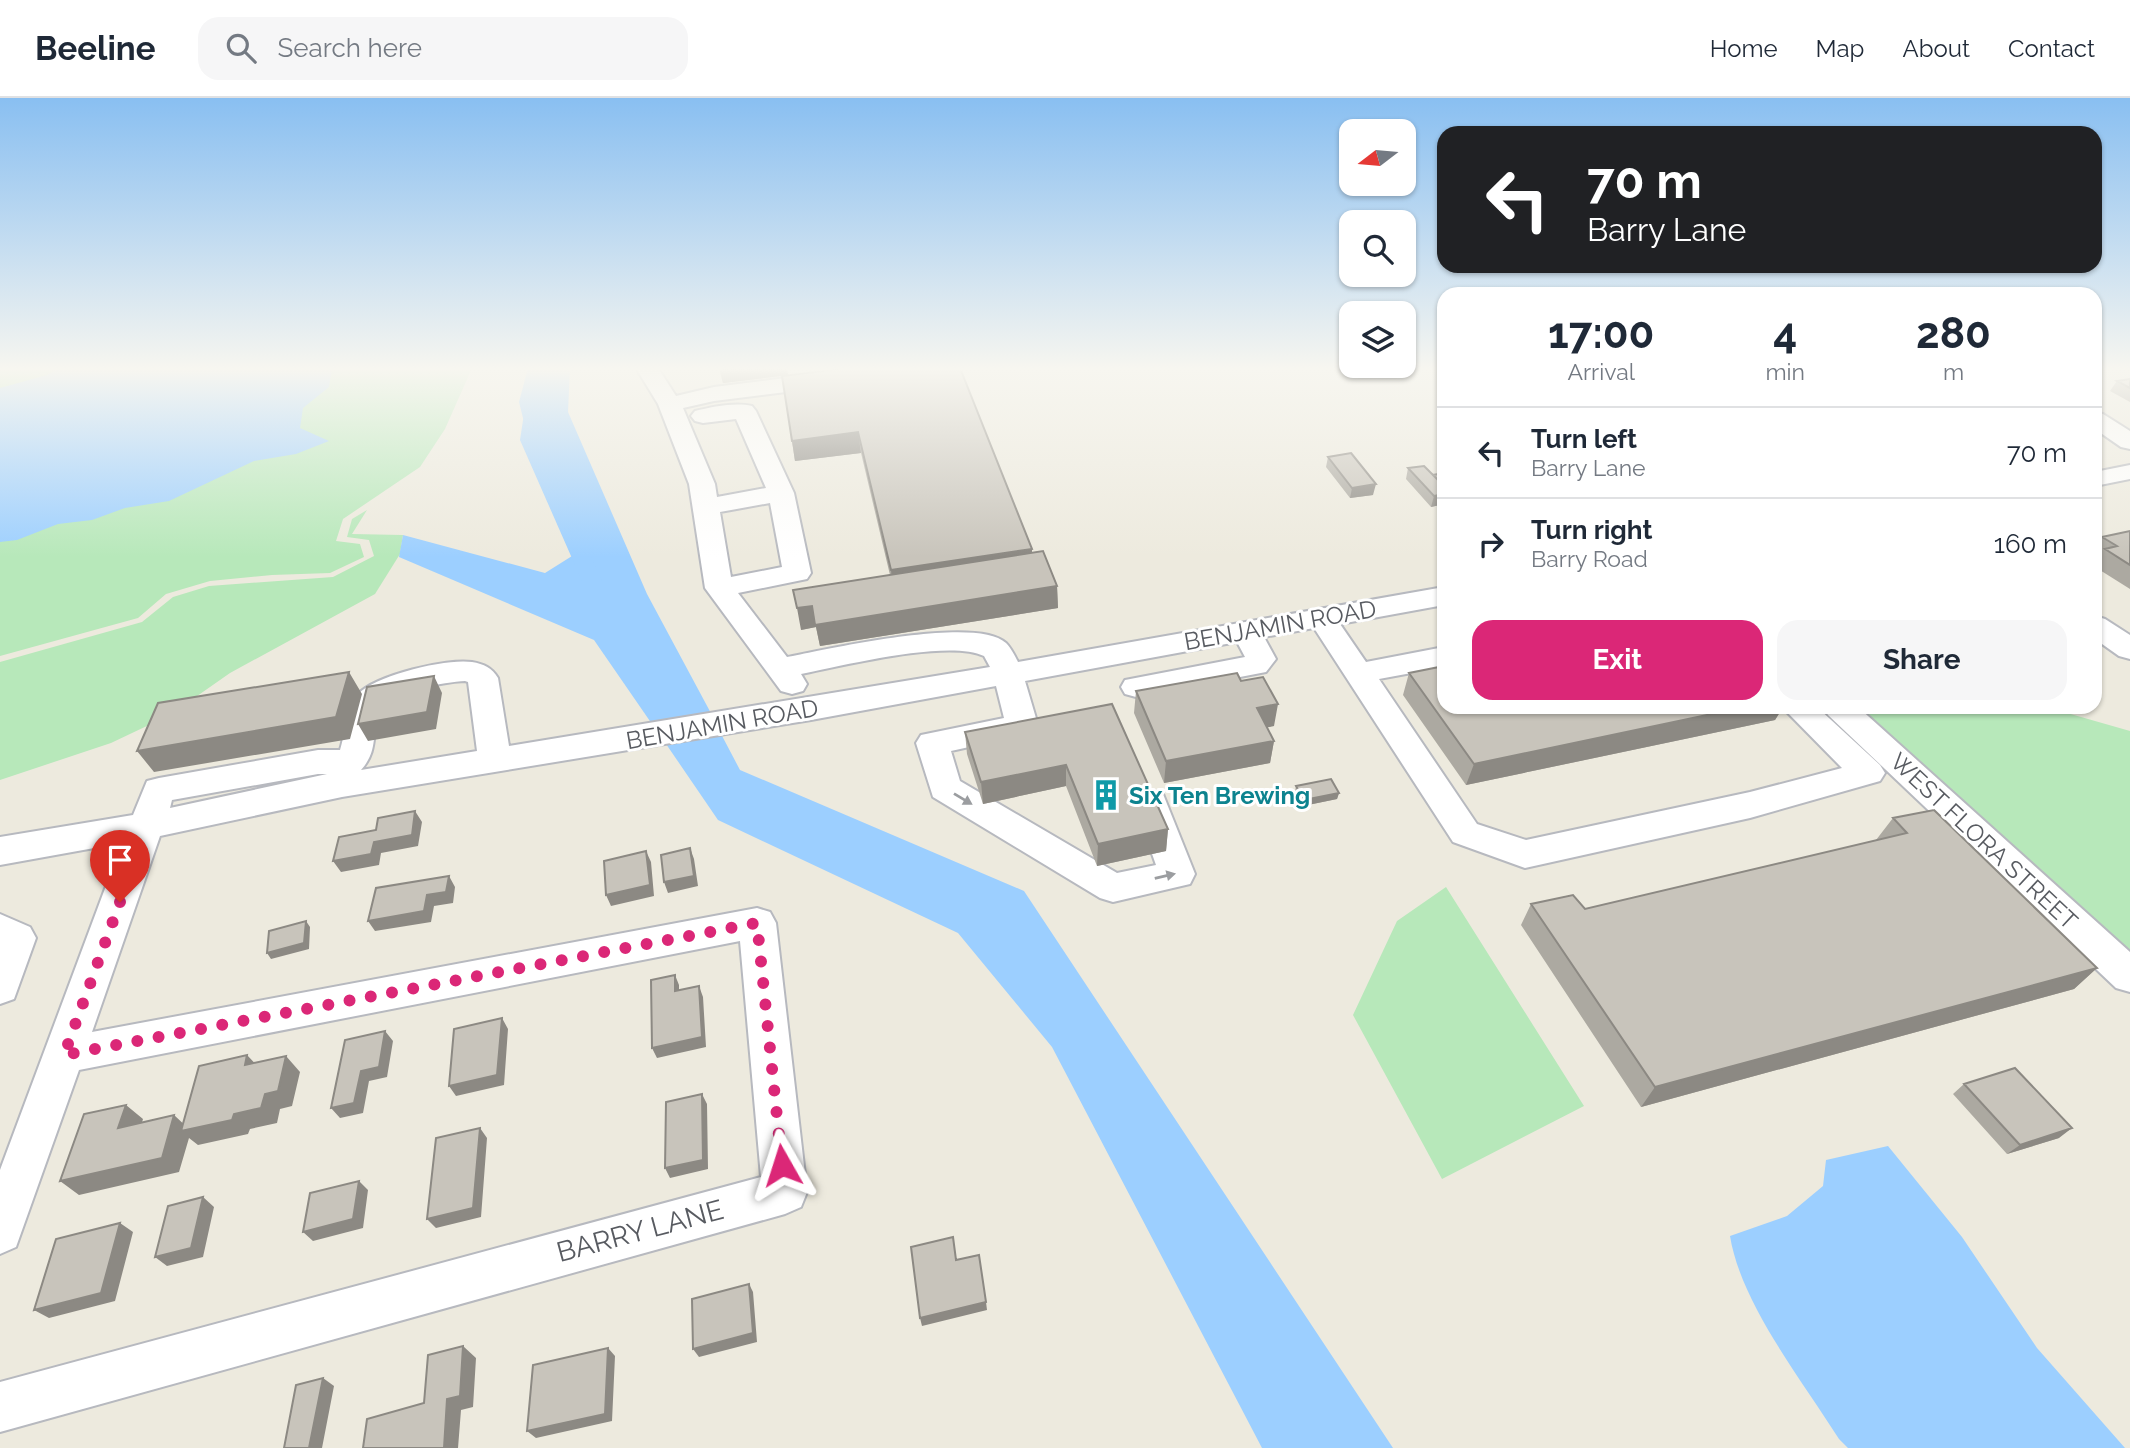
<!DOCTYPE html>
<html lang="en">
<head>
<meta charset="utf-8">
<style>
	body { margin:0; font-family:Raleway,sans-serif; background:#f6f6f7; color:#1f2937; height:100vh; display:flex; flex-direction:column; font-size:26px; white-space:nowrap }
	* { box-sizing:border-box; margin:0 }
	p { font-size:23px; color:#747a83 }
	.icon { flex:none; width:38px; height:38px; fill:none; stroke:currentColor; stroke-width:2; stroke-linecap:round; stroke-linejoin:round }
	.map { position:relative; flex:1; overflow:hidden }
	.drawer { position:absolute; left:1437px; top:189px; width:665px; height:427px; display:flex; flex-direction:column; background:#fff; border-radius:21px; box-shadow:0 2px 5px #0004 }
	.drawer>* { flex:none }
	.banner { position:absolute; left:1437px; top:28px; width:665px; height:147px; border-radius:21px; box-shadow:0 2px 5px #0004; background:#202124; color:#fff; overflow:hidden }
	.needle { width:46px; rotate:254deg }
	.tools { position:absolute; left:1339px; top:21px; display:grid; gap:14px }
	.tools a { display:grid; place-items:center; width:77px; height:77px; border-radius:14px; background:#fff; box-shadow:0 2px 5px #0004; font-size:35px }
	.pin { position:absolute; display:grid; place-items:center; width:60px; height:60px; color:#fff; margin:-72px -30px; border-radius:50% 50% 50% 0; rotate:-45deg; box-shadow:0 0 7px #0007 }
	.pin .icon { rotate:45deg }
	.me { position:absolute; width:77px; margin:-38px; rotate:354deg; stroke-linejoin:round; filter:drop-shadow(0 0 5px #0008) }
	.turn { display:flex; align-items:center; gap:24px; height:147px; padding:0 35px; font-size:32px }
	.turn .icon { width:91px; height:91px; stroke-width:2.5 }
	.turn b { display:block; font-size:49px; line-height:60px }
	.eta { display:flex; justify-content:space-evenly; align-items:center; height:119px; text-align:center }
	.eta b { font-size:42px; font-weight:700; line-height:49px }
	.primary-button { display:flex; gap:14px; margin-top:auto; padding:14px 35px }
	.primary-button a { flex:1; height:80px; border-radius:21px; background:#db2777; color:#fff; font-size:28px; font-weight:700; line-height:80px; text-align:center }
	.primary-button a+a { background:#f6f6f7; color:#1f2937 }
	ul { padding:0; list-style:none }
	li { display:flex; align-items:center; gap:21px; height:91px; padding:0 35px; border-top:2px solid #e0e1e3 }
	li div { flex:1 }
	li b { display:block; font-size:26px }
	li em { font-style:normal }
	header { display:flex; align-items:center; gap:42px; box-sizing:border-box; height:98px; padding:0 35px; background:#fff; border-bottom:2px solid #e0e1e3 }
	header strong { font-size:33px }
	nav { display:flex; gap:38px; margin-inline-start:auto; font-size:24px }
	.search { width:490px; height:63px; background:#f6f6f7; display:flex; align-items:center; gap:18px; box-sizing:border-box; padding:0 24px; border-radius:21px; color:#747a83; font-size:26px }
	.map>svg:first-child { display:block }
</style>
</head>
<body>
<header>
<strong>Beeline</strong>
<div class="search"><svg class="icon" aria-label="search" viewBox="0 0 24 24"><circle cx="10" cy="10" r="6"/><path d="M15 15l6 6"/></svg>Search here</div>
<nav><a>Home</a><a>Map</a><a>About</a><a>Contact</a></nav>
</header>
<div class="map">
<svg width="2130" height="1350" viewBox="0 0 2130 1350">
	<rect width="100%" height="100%" fill="#edeade"/>
	<path fill="#b7e8ba" d="M0 270H472L445 331 420 369 343 421 336 443 360 446 364 459 330 475 272 477 210 483 166 496 138 520 0 558Z
		M367 412 352 436 403 437 400 456 375 496 230 575 170 617 111 645 0 682V564L142 524 173 499 209 488 333 479 374 458 369 442 347 439 352 421Z
		M1852 609H2046L2130 633V863Z
		M1446 789 1584 1008 1442 1081 1353 917 1397 823Z"/>
	<path fill="#9ccfff" d="M59 270H332L329 289 303 310 300 330 329 343 296 356 254 363 169 403 125 410 92 422 58 426 17 442 0 444V290L47 277Z
		M528 270H570L568 314 647 496 713 619 654 629 594 542 399 459 403 437 545 475 580 453 527 336 519 304Z
		M720 634 740 672 1024 793 1393 1350H1262L1052 949 958 835 718 722 664 643Z
		M1888 1048 1962 1139 2037 1250 2125 1350H1848L1839 1341C1802 1282 1741 1206 1730 1138L1787 1118 1823 1088 1826 1062Z"/>
	<g fill="none" stroke-linecap="round" stroke-linejoin="round">
		<path fill="#9ccfff" fill-rule="evenodd" d="M531 270H547L538 342 602 483 599 487H585L582 483 520 342Z"/>
		<defs>
			<path id="minor" d="M636 270H658L676 298 714 289 826 275 834 277 837 282 834 287 826 289 714 303 683 310 715 386 717 399 766 390 736 321 703 325 695 323 691 318 695 313C712 309 735 304 752 308L756 313 794 395 811 475 807 481 738 495 787 559C828 551 977 517 1006 545 1011 550 1015 558 1018 564L1444 489V507L1340 526 1366 564 1444 549V569L1379 581 1477 726 1526 742 1750 694 1842 670 1782 609H1817L1880 667 1885 675 1880 683 1750 720 1525 770 1453 744 1314 530 1264 539 1276 561 1266 574 1136 599 1125 596 1121 589 1125 582 1245 559 1237 544 1025 583 1038 627 1033 635 951 653 960 683 1117 775 1156 767 1134 705 1139 696 1151 692 1163 696 1195 776 1190 786 1113 804 1100 800 933 699 916 645 921 637 1004 620 996 588 811 622 342 699 160 738 92 934 757 810 770 814 776 825 807 1094 801 1109 785 1116 0 1334V1284L761 1079 740 843 79 972 16 1149 0 1156V1072L122 745 0 767V739L133 717 147 683 159 680 318 652H340C346 634 345 611 358 596 376 577 447 560 472 564 484 566 492 570 498 580L509 648 990 569 984 558C948 541 842 568 801 576L807 586 803 593 792 596 781 593 705 490 689 386 658 306ZM770 405 782 469 731 479 720 414ZM465 583 468 584 477 653 361 672C381 650 369 631 382 611 393 593 445 584 465 583ZM318 676H327L170 710 172 702Z
				M2095 314 2103 316 2130 333V351L2121 349 2095 331Z
				M2130 367V381L2095 388V374Z
				M2095 518 2105 521 2130 537V561L2119 558 2095 541Z
				M1823 609H1858L2130 854V894L2116 890 1828 617Z
				M0 816 30 829 36 840 14 901 0 906Z"/>
		</defs>
		<use href="#minor" stroke="#b7b9bf" stroke-width="4"/>
		<use href="#minor" fill="#fff" fill-rule="evenodd"/>
	</g>
	<path fill="#aca9a1" d="M719 270H787L788 277 1032 451V455L1057 488 1058 510 820 548 816 529 801 532 890 477 861 355 795 363 782 278 723 285Z
		M2130 281V304L2110 293 2117 283Z
		M1328 359 1373 397 1350 400 1326 369Z
		M1408 370 1433 377 1444 375V406L1431 409 1406 381Z
		M2130 433V491L2095 469V463L2097 460 2095 458V449L2102 439Z
		M1409 575 1444 609H1783L1775 622 1466 687 1403 597Z
		M1241 583 1274 628 1267 629 1274 643 1270 665 1164 685 1134 615 1136 593Z
		M1112 606 1168 731 1166 753 1097 768 1066 688 983 706 967 656 965 634Z
		M1296 688 1339 695 1337 701 1303 708 1295 694Z
		M1893 720 2097 870 2074 891 1641 1009 1521 827 1531 806 1585 811 1877 743 1876 742Z
		M1964 986 2059 1040 2007 1056 1953 996Z"/>
	<path fill="#8c8983" d="M719 270H787L788 277 723 285Z
		M858 334 861 355 795 363 792 343Z
		M1376 386 1373 397 1350 400 1352 390Z
		M1444 396V406L1431 409 1434 398Z
		M1032 451V472L893 493 891 472Z
		M1057 488 1058 510 820 548 816 529 801 532 797 510 812 508Z
		M349 574 362 596 350 641 154 674 137 653Z
		M434 578 442 595 436 631 368 643 358 626Z
		M1278 606 1274 628 1253 632 1257 610Z
		M1745 609H1783L1775 622 1466 687 1474 666Z
		M1274 643 1270 665 1164 685 1166 663Z
		M1066 667V688L983 706 981 684Z
		M1339 695 1337 701 1303 708 1304 702Z
		M415 713 422 724 418 748 381 755 379 767 341 774 333 763 374 744Z
		M1168 731 1166 753 1097 768 1098 746Z
		M690 750 694 761 698 788 668 795 664 784Z
		M646 753 651 764 654 798 611 808 606 797Z
		M449 778 455 789 453 805 434 808 431 824 375 833 368 823 427 797Z
		M306 823 310 829 309 851 271 861 267 855Z
		M2097 870 2074 891 1641 1009 1655 989Z
		M675 877 679 887V904L675 893Z
		M699 888 703 899 706 949 657 960 652 950Z
		M502 920 508 931 504 987 456 998 449 988Z
		M385 933 393 943 387 979 369 983 363 1015 340 1020 331 1010Z
		M247 957 262 973 245 967Z
		M286 958 300 974 292 1008 280 1011 277 1025 250 1031 248 1036 198 1047 189 1040 179 1074 79 1097 60 1083 174 1017 189 1031 234 1016 265 996Z
		M702 996 707 1006 708 1071 670 1080 665 1070Z
		M126 1007 143 1021 136 1045 118 1030Z
		M480 1030 487 1040 481 1119 436 1130 427 1121Z
		M2072 1030 2059 1040 2007 1056 2020 1047Z
		M359 1083 368 1092 363 1130 313 1143 303 1134Z
		M203 1099 214 1109 203 1159 167 1168 155 1159Z
		M120 1125 133 1134 115 1203 49 1220 34 1212Z
		M749 1186 753 1194 757 1244 699 1259 693 1251Z
		M986 1204 987 1212 922 1228 920 1220Z
		M463 1248 476 1260 473 1309 461 1312 458 1350H444L447 1301Z
		M608 1250 615 1258 612 1323 536 1340 527 1333Z
		M323 1280 334 1288 322 1350H309Z"/>
	<path fill="#c8c4bb" stroke="#8c8983" stroke-width="2" d="M848 270H960L1032 451 891 472 858 334 792 343 782 278Z
		M2130 281V290L2117 283Z
		M1351 355 1376 386 1352 390 1328 359Z
		M1424 368 1444 388V396L1434 398 1408 370Z
		M1444 375V388L1433 377Z
		M2130 433V467L2105 451 2117 448 2102 439Z
		M1043 453 1057 488 815 527 812 508 797 510 793 492Z
		M1444 568V609H1745L1474 666 1409 575Z
		M349 574 336 619 137 653 158 605Z
		M1237 575 1241 583 1263 579 1278 606 1257 610 1274 643 1166 663 1136 593Z
		M434 578 427 614 358 626 367 589Z
		M1112 606 1168 731 1098 746 1066 667 981 684 965 634Z
		M1331 681 1339 695 1304 702 1296 688Z
		M1934 712 2097 870 1655 989 1531 806 1573 797 1585 811 1907 735 1893 720Z
		M415 713 412 737 374 744 371 756 333 763 339 739 376 732 378 720Z
		M690 750 694 778 664 784 661 757Z
		M646 753 650 787 606 797 604 763Z
		M449 778 446 794 427 797 424 813 368 823 376 790Z
		M306 823 304 845 267 855 269 833Z
		M675 877V893L699 888 702 939 652 950 651 882Z
		M502 920 497 977 449 988 454 931Z
		M385 933 379 969 361 973 354 1005 331 1010 345 942Z
		M247 957 245 967 286 958 278 993 265 996 261 1010 234 1016 232 1022 181 1033 199 968Z
		M2015 970 2072 1030 2020 1047 1964 986Z
		M702 996 703 1062 665 1070 666 1004Z
		M126 1007 118 1030 174 1017 162 1060 60 1083 84 1016Z
		M480 1030 473 1110 427 1121 436 1040Z
		M359 1083 353 1121 303 1134 310 1095Z
		M203 1099 191 1150 155 1159 168 1108Z
		M120 1125 101 1195 34 1212 56 1141Z
		M953 1139 956 1162 979 1157 986 1204 920 1220 911 1149Z
		M749 1186 753 1235 693 1251 692 1201Z
		M463 1248 460 1298 447 1301 444 1350H363L367 1321 424 1305 428 1257Z
		M608 1250 605 1316 527 1333 533 1267Z
		M323 1280 309 1350H284L296 1287Z"/>
	<defs><path id="oneway-solid" d="M-6-.8H1V-3.2L6.5 0L1 3.2V.8H-6Z" transform="scale(1.75)"/></defs>
	<g fill="#9b9da0">
		<use href="#oneway-solid" transform="translate(963 701) rotate(31)"/>
		<use href="#oneway-solid" transform="translate(1165 778) rotate(-13)"/>
	</g>
	<linearGradient id="sky" x2="0" y2="1"><stop stop-color="#89bff1"/><stop offset="0.59" stop-color="#f7f6f0"/><stop offset="1" stop-color="#f7f6f0" stop-opacity="0"/></linearGradient>
	<rect width="2130" height="459" fill="url(#sky)"/>
	<g fill="none" stroke-linecap="round" stroke-linejoin="round">
		<path stroke="#db2777" stroke-width="12" stroke-dasharray="0 21.6" d="M120 804 64 957 757 825 782 1067"/>
	</g>
	<defs>
		<symbol id="building-bare" viewBox="-9 -9 18 18"><path d="M-4-6H4V6H1V3H-1V6H-4ZM-2.5-4.3h1.7v1.8h-1.7ZM.8-4.3h1.7v1.8H.8ZM-2.5-1h1.7V.8h-1.7ZM.8-1h1.7V.8H.8Z" fill="#0f9aa8" stroke="#fff" stroke-width="2.5" paint-order="stroke"/></symbol>
	</defs>
	<g fill-rule="evenodd">
		<use href="#building-bare" x="1084" y="675" width="44" height="44"/>
	</g>
	<g text-anchor="middle" dominant-baseline="central" stroke-width="6" stroke-linejoin="round" paint-order="stroke">
		<g font-size="24" fill="#585b61" stroke="#fff">
			<text transform="translate(1280 527) rotate(-10)">BENJAMIN ROAD</text>
			<text transform="translate(722 626) rotate(-10)">BENJAMIN ROAD</text>
			<text transform="translate(1984 743) rotate(43)">WEST FLORA STREET</text>
		</g>
		<g font-size="24" font-weight="bold" fill="#0d838f" stroke="#fff" text-anchor="start">
			<text x="1129" y="697">Six Ten Brewing</text>
		</g>
		<g font-size="28" fill="#585b61" stroke="#fff">
			<text transform="translate(640 1133) rotate(-15)">BARRY LANE</text>
		</g>
	</g>
</svg>
<div class="tools">
<a><svg class="needle" viewBox="-14 -14 28 28"><path d="M0-13l5 13h-10z" fill="#e53935"/><path d="M0 13l5-13h-10z" fill="#747a83"/></svg></a>
<a><svg class="icon" aria-label="search" viewBox="0 0 24 24"><circle cx="10" cy="10" r="6"/><path d="M15 15l6 6"/></svg></a>
<a><svg class="icon" aria-label="layers" viewBox="0 0 24 24"><path d="M12 4l9 5-9 5-9-5zM3 14l9 5 9-5"/></svg></a>
</div>
<div class="pin" style="left:120px;top:804px;background:#d93025"><svg class="icon" aria-label="arrive" viewBox="0 0 24 24"><path d="M6 21V4h12l-3 4 3 4H6"/></svg></div>
<svg class="me" style="left:782px;top:1067px" viewBox="-20 -20 40 40"><path d="M0-17L14 15 0 8-14 15z" fill="#db2777" stroke="#fff" stroke-width="4"/></svg>
<div class="banner">
<div class="turn"><svg class="icon" aria-label="left" viewBox="0 0 24 24"><path d="M17 20v-9H6M10 6l-5 5 5 5"/></svg><div><b>70 m</b>Barry Lane</div></div>
</div>
<section class="drawer">
<div class="eta">
<div><b>17:00</b><p>Arrival</p></div>
<div><b>4</b><p>min</p></div>
<div><b>280</b><p>m</p></div>
</div>
<ul>
<li><svg class="icon" aria-label="left" viewBox="0 0 24 24"><path d="M17 20v-9H6M10 6l-5 5 5 5"/></svg><div><b>Turn left</b><p>Barry Lane</p></div><em>70 m</em></li>
<li><svg class="icon" aria-label="right" viewBox="0 0 24 24"><path d="M7 20v-9h11M14 6l5 5-5 5"/></svg><div><b>Turn right</b><p>Barry Road</p></div><em>160 m</em></li>
</ul>
<div class="primary-button"><a>Exit</a><a>Share</a></div>
</section>
</div>
</body>
</html>
